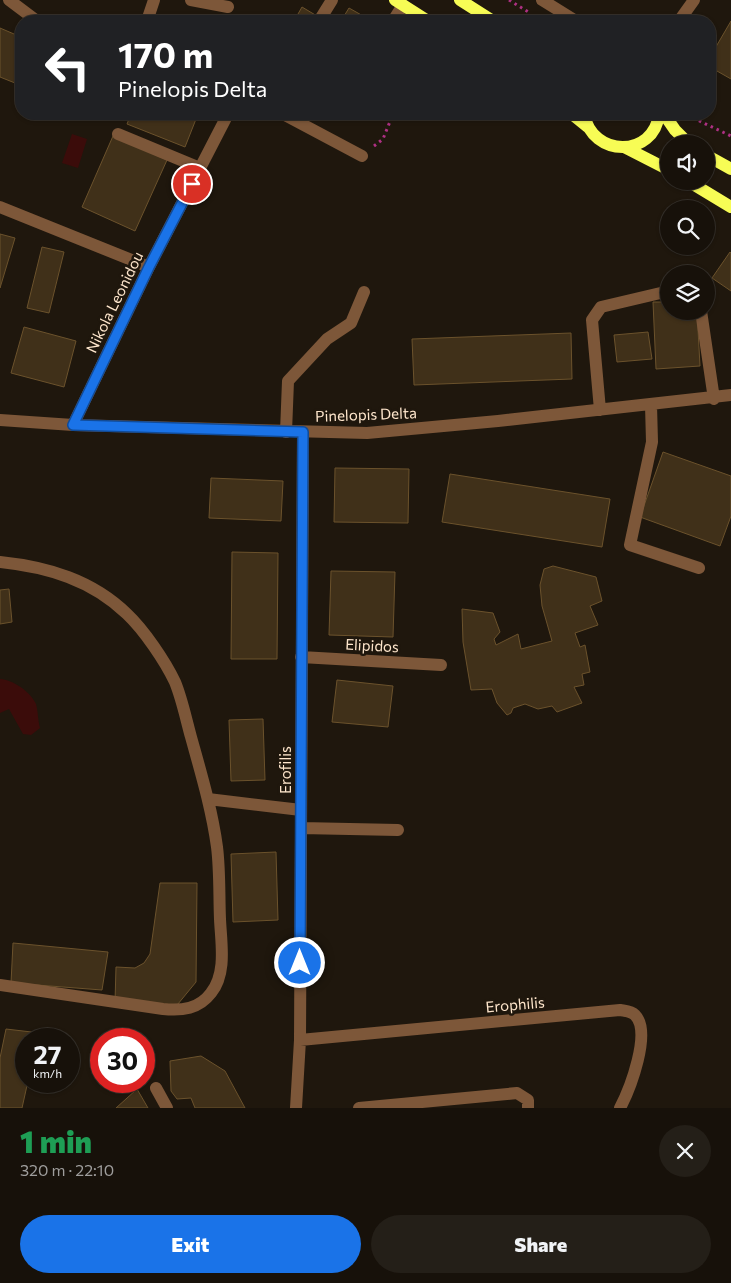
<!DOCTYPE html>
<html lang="en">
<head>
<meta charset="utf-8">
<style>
	body { margin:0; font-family:Commissioner,sans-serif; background:#241f18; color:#f1f3f6; height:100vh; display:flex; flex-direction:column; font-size:19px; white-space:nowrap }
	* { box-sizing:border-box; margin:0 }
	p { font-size:16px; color:#9e9d9c }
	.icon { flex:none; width:28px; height:28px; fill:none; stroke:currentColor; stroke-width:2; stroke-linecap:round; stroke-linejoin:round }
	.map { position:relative; height:1108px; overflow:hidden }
	.side { display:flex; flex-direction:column; background:#17110a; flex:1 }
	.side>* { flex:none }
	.banner { position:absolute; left:15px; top:15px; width:701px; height:105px; border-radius:20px; box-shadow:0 1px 4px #0004,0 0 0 1px #36312b; background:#202124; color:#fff; overflow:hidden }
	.controls { position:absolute; left:660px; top:135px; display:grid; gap:10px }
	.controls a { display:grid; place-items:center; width:55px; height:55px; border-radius:50%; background:#17110a; box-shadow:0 1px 4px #0004,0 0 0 1px #36312b; font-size:25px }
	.speed { position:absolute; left:15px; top:1028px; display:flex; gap:10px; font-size:25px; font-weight:700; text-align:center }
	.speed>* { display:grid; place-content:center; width:65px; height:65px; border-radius:50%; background:#17110a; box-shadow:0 1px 4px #0004,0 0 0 1px #36312b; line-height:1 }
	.speed small { font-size:12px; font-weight:400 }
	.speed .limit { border:8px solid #d22; background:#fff; color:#111 }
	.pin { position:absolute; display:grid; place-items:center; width:42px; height:42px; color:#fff; margin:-21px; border:2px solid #fff; border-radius:50%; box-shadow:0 1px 5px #0007 }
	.me { position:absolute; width:55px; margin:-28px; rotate:0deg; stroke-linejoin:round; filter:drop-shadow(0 0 4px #0008) }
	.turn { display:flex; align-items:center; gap:18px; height:105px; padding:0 20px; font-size:22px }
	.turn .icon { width:65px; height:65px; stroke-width:2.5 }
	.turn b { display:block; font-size:35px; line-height:42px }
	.round { display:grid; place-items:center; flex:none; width:52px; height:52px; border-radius:26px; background:#241f18 }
	.headline { display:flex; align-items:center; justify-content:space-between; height:85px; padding:0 20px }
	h1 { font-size:30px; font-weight:800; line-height:38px; color:#1e9e55 }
	.primary-button { display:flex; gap:10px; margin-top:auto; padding:10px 20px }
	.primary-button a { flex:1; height:58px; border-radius:30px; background:#1a73e8; color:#fff; font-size:20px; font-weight:800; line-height:58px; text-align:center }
	.primary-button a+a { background:#241f18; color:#f1f3f6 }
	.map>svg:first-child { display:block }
</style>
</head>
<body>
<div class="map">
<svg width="731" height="1108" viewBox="0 0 731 1108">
	<rect width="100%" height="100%" fill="#1f170d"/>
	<path fill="#3b0c0a" d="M72 134 87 139 78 168 62 163Z
		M0 679C13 680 30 691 36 704 38 711 38 721 40 728L31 735 23 734 9 709 0 713Z"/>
	<path fill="#403019" stroke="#6b522c" d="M302 7 317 16 314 21H294Z
		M349 8 372 21H341Z
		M731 21V79L710 67V57Z
		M0 28 21 37V67L15 83 0 77Z
		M131 114H198L185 147 127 124Z
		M113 136 167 160 135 231 82 207Z
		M0 234 15 238 0 288Z
		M42 247 64 252 49 313 27 308Z
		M730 252 731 253V291L712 278Z
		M653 302H669V311H697L700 366 656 369Z
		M24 327 76 341 64 387 11 373Z
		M648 332 652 359 617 362 614 335Z
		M571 333 572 379 414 385 412 339Z
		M663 452 731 476V516L720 546 640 517Z
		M335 468 409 469 408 523 334 522Z
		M450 474 610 499 602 547 442 522Z
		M211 478 283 481 281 521 209 518Z
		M232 552 278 553 277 659H231Z
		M553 566 596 577 602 601 590 606 598 625 575 633 580 647 585 645 590 672 582 674 584 685 574 687 582 703 557 712 552 706 538 709 525 704 513 708 511 713 507 715 497 703 492 689 471 690 463 642 462 609 493 613 500 632 494 639 496 645 518 634 521 649 552 641 542 606 540 585 544 569Z
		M331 571 395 572 393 637 329 635Z
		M9 589 12 622 0 624V590Z
		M337 680 393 686 388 727 332 722Z
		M263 719 265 780 231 781 229 720Z
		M276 852 278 920 233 922 231 854Z
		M160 883H197L196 982 173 1010 115 1002 116 967 135 968 144 963 150 954Z
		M13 943 108 952 102 990 11 983Z
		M6 1029 40 1033 39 1039H26V1081H28L22 1108H0V1058Z
		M201 1056 225 1071 245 1108H195L191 1098 177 1099 171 1091 170 1061Z
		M137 1089 148 1108H116Z"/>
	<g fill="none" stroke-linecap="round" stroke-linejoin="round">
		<path stroke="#ae3083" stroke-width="3" stroke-dasharray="2.5 4" stroke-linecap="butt" d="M509 0 530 13
			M688 114 691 117 731 136
			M374 146 383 139 393 114"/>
		<path stroke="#7d5739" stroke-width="12" d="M9 0 37 21
			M191 0 228 7
			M542 0 576 21
			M147 21 154 0
			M319 21 332 0
			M393 21 403 5
			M679 21 694 0
			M283 114 362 156
			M118 134 200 168
			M0 207 149 267
			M701 311 714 399
			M651 405 652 442 630 545 699 568
			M600 410 592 320 601 307 669 291
			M0 420 73 425 367 433 498 421 731 395
			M73 425 149 267 228 114
			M286 432 288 381 327 339 351 323 364 292
			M0 562C48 567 92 580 127 614 144 630 165 661 175 682 182 699 186 719 191 737 201 773 212 810 217 847 220 871 219 896 220 919 221 943 227 973 211 993 199 1009 182 1011 163 1009L0 985
			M301 657 441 665
			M208 799 301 810
			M301 828 398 830
			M300 1040 620 1010C625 1011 631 1011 635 1015 652 1032 630 1089 620 1108
			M156 1088 167 1108
			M296 1108 300 1040 303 432
			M359 1108 517 1093 528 1100V1108"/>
		<path stroke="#f7fc55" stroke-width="12" d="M395 0 428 21
			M460 0 493 21
			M572 114 588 127
			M584 114C592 158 654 158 659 114
			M664 114 675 130 689 144
			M624 147 669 170
			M706 155 731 169
			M688 181 731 207"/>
	</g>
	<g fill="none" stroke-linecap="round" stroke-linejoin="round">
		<defs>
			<path id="route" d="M192 184 149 267 73 425 303 432 300 963"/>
		</defs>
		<use href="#route" stroke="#114b97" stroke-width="12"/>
		<use href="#route" stroke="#1a73e8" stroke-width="9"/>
	</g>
	<g text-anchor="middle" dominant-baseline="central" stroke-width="5" stroke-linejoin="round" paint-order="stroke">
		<g font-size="15" fill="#fee6cc" stroke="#1f170d">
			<text transform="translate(114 302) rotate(-64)">Nikola Leonidou</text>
			<text transform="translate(366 414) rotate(-2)">Pinelopis Delta</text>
			<text transform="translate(372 645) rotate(3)">Elipidos</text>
			<text transform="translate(285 770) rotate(-90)">Erofilis</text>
			<text transform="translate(515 1004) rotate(-5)">Erophilis</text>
		</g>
	</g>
</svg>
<div class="controls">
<a><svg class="icon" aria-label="sound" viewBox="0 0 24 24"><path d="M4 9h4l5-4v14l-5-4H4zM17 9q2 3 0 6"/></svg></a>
<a><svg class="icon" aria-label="search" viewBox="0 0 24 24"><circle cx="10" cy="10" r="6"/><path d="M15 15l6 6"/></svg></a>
<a><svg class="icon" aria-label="layers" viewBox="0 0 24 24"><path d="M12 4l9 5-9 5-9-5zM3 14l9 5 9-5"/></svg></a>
</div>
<div class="speed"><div>27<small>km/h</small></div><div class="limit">30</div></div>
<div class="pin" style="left:192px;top:184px;background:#d93025"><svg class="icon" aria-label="arrive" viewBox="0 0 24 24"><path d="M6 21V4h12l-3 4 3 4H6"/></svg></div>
<svg class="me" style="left:300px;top:963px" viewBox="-20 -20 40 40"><circle r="17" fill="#1a73e8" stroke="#fff" stroke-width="3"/><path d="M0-11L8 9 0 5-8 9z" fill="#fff"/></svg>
<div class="banner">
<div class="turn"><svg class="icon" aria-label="left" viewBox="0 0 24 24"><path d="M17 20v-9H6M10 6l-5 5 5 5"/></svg><div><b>170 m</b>Pinelopis Delta</div></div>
</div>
</div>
<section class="side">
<div class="headline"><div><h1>1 min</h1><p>320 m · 22:10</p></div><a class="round"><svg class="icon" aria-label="close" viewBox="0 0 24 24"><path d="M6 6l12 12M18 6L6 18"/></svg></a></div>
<div class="primary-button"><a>Exit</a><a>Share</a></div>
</section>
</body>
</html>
